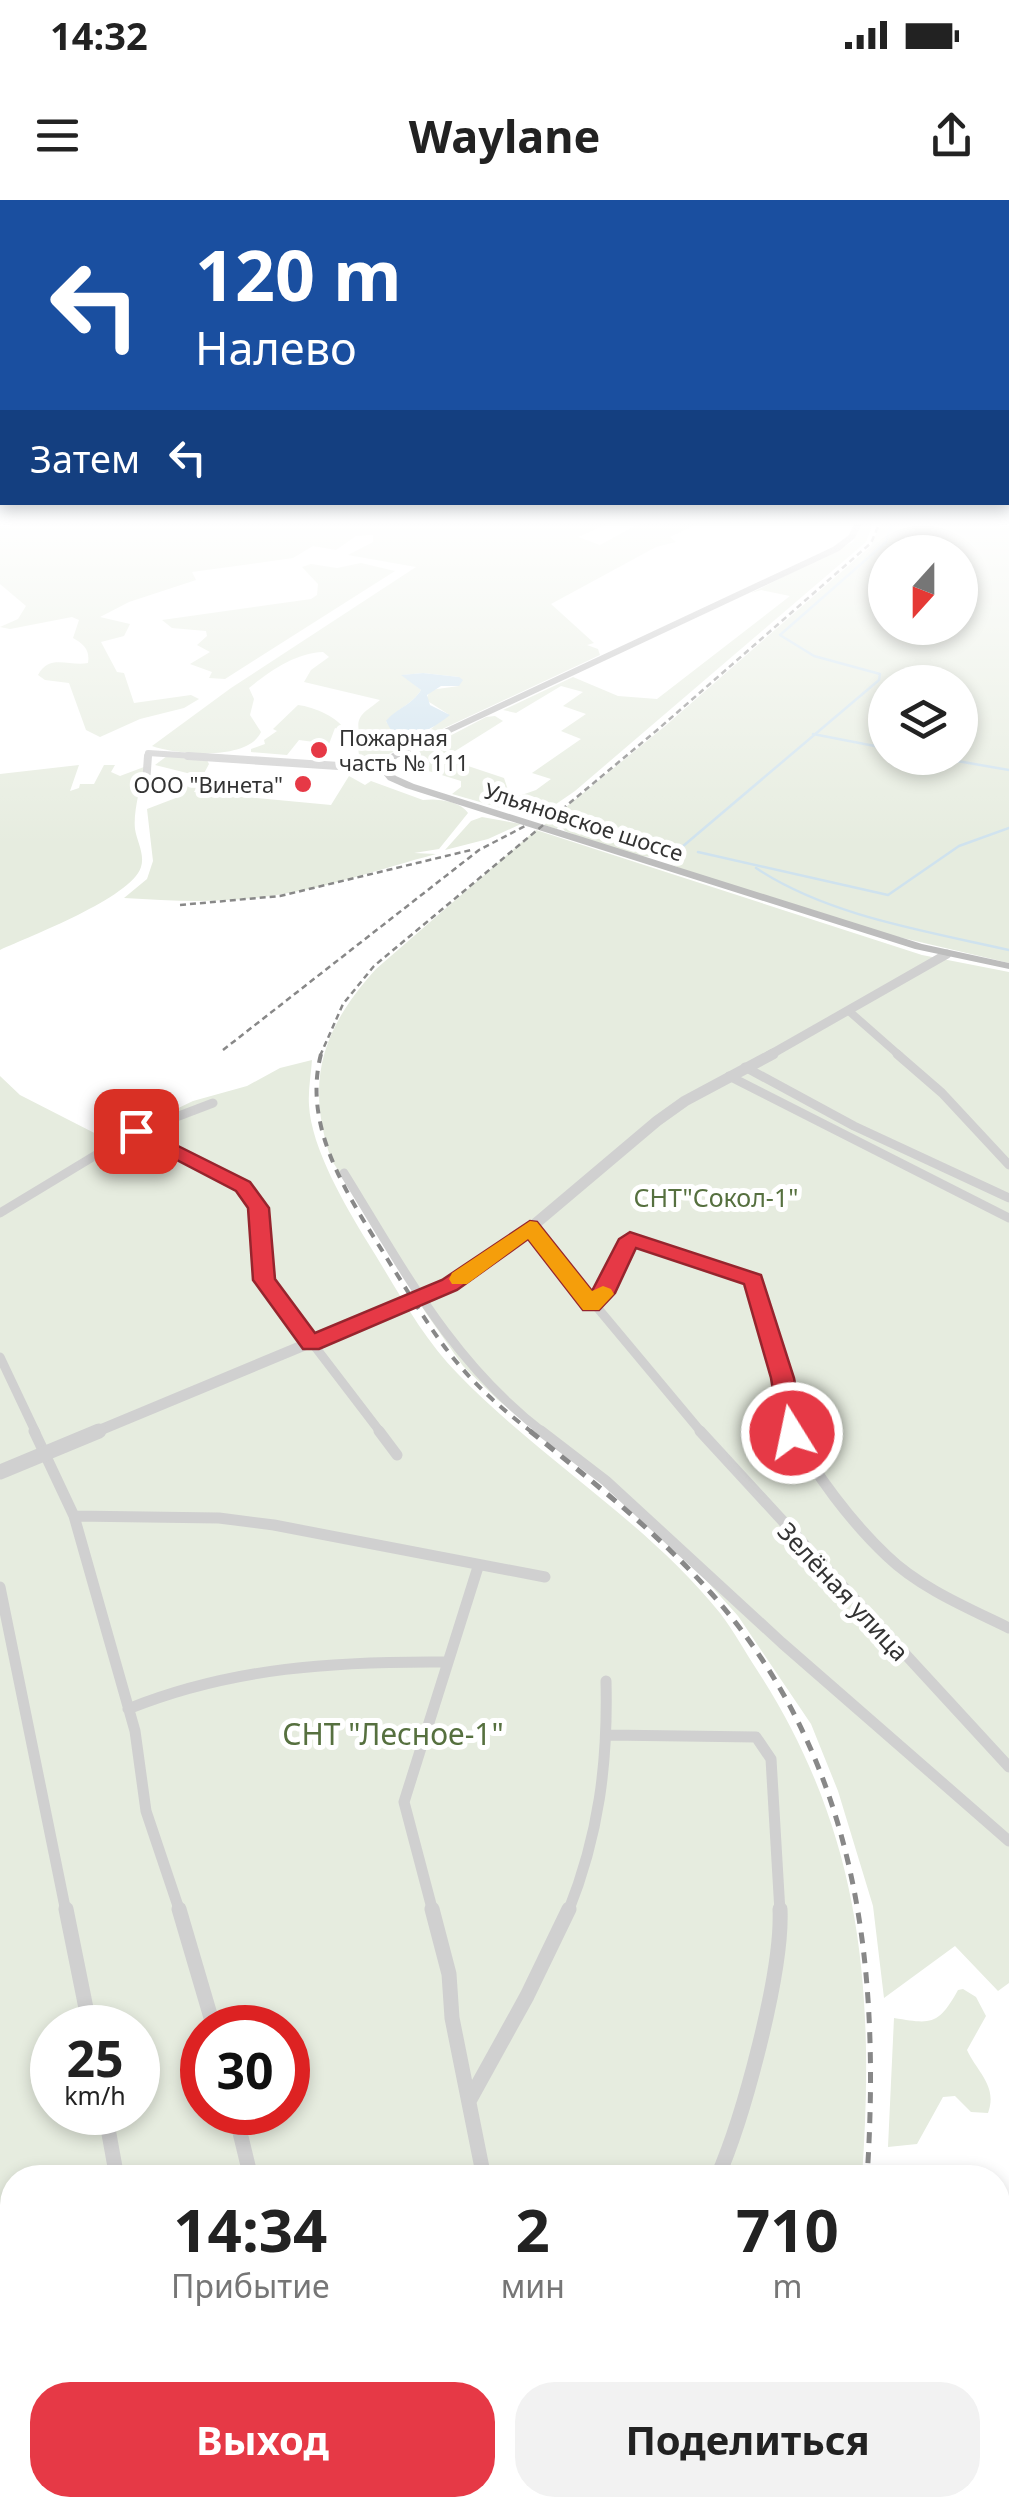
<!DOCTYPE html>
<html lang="ru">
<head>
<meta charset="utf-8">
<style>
	body { margin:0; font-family:"Noto Sans",sans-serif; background:#f2f2f2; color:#222; height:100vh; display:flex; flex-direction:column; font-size:38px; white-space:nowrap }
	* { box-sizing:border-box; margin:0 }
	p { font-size:32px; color:#767676 }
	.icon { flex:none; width:55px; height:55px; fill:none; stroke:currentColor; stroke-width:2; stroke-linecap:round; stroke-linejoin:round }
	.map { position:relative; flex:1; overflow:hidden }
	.side { position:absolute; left:0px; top:1965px; width:1010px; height:352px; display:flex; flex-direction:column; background:#fff; border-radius:40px 40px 0 0; box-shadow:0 5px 15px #0003 }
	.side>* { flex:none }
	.top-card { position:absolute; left:0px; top:0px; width:1010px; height:305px; box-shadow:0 5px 15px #0003; background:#1a4fa0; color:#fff; overflow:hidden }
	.needle { width:65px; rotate:201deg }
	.fabs { position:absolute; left:868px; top:335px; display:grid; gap:20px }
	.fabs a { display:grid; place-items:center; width:110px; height:110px; border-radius:50%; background:#fff; box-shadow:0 5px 15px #0003; font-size:50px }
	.speed { position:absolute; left:30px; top:1805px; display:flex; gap:20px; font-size:50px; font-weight:700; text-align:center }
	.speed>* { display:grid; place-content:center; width:130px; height:130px; border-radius:50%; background:#fff; box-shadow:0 5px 15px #0003; line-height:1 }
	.speed small { font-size:25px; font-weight:400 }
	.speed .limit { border:15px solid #d22; background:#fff; color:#111 }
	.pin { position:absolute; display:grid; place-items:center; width:85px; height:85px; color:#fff; margin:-42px; border-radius:20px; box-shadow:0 5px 15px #0006 }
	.me { position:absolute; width:110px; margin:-55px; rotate:350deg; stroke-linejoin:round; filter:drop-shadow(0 0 8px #0008) }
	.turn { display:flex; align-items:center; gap:35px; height:210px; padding:0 30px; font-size:45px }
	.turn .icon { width:130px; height:130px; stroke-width:2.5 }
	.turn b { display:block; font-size:70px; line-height:85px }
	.then { display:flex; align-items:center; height:95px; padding:0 30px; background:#0003; gap:20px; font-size:38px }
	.eta { display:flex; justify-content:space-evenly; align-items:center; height:170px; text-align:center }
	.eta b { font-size:60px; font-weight:700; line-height:70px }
	.primary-button { display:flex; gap:20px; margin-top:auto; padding:20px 30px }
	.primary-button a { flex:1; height:115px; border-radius:40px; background:#e63946; color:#fff; font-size:40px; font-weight:700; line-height:115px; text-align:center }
	.primary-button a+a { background:#f2f2f2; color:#222 }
	.status { display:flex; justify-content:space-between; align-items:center; height:70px; padding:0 50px; background:#fff; direction:ltr }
	.status svg { height:28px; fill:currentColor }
	header { display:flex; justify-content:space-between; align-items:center; height:130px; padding:0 30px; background:#fff; font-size:45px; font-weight:700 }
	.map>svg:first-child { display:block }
</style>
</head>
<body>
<div class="status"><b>14:32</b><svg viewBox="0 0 49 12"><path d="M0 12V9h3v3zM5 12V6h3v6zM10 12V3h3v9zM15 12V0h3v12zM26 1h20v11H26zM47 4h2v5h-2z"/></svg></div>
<header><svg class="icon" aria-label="menu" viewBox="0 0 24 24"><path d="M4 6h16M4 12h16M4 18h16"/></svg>Waylane<svg class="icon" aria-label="share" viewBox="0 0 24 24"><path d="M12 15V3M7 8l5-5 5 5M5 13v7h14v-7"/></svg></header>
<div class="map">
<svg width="1009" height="2317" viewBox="0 0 1009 2317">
	<rect width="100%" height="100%" fill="#fff"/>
	<path fill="#e6ecdf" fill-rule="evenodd" d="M0 322H613L578 337 600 345 642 322H702L670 337 676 342 656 347 551 404 594 443 587 445 598 449 600 455 374 561 359 555 358 547 381 541 359 531C355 514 369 510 380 500L304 482 311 470 329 457 323 452C295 453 270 471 249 488L254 499 250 515 261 532C248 561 176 555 152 546L231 488 416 367 348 355 373 342V335L356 336 336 350 313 346 293 358 192 372 196 380 129 402 100 417 130 424 124 436 101 442 117 472 124 473 134 503 191 495 199 499 184 508 140 519 100 537 86 530 69 483 45 480 38 475C49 453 70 467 88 463 90 450 84 444 73 438L79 420 72 417 10 429 0 427 18 419 26 406 0 384ZM423 473 459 477V486L430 490 426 500 448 514 431 529 412 536 386 522C397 508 412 505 421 490L403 475Z
		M863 322H874L866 342 575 591 543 613 517 610 511 606 516 597 536 590 551 579 532 573 581 539 561 531 586 514 563 506 583 492 561 486 516 513 503 510 573 477 618 496 657 499 790 396 761 390 751 393 853 342Z
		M881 322H1009V763L890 735 690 673 671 664 679 652 673 649C644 670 596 642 565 631L559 624 557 629 544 625 664 527 871 346ZM885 352H960V428H885ZM885 482H960V558H885Z
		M361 363 395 371 225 479 209 478 212 472 190 464 210 452 197 445 207 436 206 431 172 428 162 420 311 399 317 395 318 384 302 367 311 364 337 368Z
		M298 505C314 507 339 517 346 532L335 528 329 544 299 540 287 555 251 552V549L265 544 264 540 277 531 273 529Z
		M495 516 503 521 444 558 504 578 510 596 501 608 452 594 461 587V581L406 564 414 553 442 545V540L486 517Z
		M167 556 207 560 209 564 194 592 331 605 349 576 365 585 371 581 423 600C435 598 461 601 468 613L439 649 414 653 436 654C380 669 321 690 263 697 216 703 171 701 124 698L147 679 153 661 147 609 181 596 195 575 155 565Z
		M79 565 70 591 79 588 80 584H94L104 565H115L111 572 120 576 144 567C141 586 133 611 135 629 137 642 145 654 141 667 131 698 30 736 0 750V574Z
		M482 617 521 624 488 639 445 650 471 621Z
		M536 630 922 755 1009 772V1783L998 1791 955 1746 884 1798 873 1706 838 1591 811 1524 738 1416 688 1360 599 1279 498 1200 463 1166 426 1113 331 959C305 880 322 829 376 769Z
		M312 860C311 875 308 890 309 905 311 948 346 1007 368 1043 395 1086 422 1138 458 1174 540 1259 646 1321 720 1413 734 1431 745 1452 757 1470 862 1632 875 1789 862 1977L12 1978V2305H831L830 2317H0V876L20 895 110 941 193 901 247 886 280 868ZM52 1828H138V1912H52ZM202 1828H288V1912H202Z
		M963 1789 976 1797 986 1816 967 1850C977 1872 998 1886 988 1913L971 1912 955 1896 943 1897 917 1944 888 1947 894 1818C931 1824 938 1826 958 1790Z"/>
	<path fill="#cfe2ee" d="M423 473 459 477 463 480 459 486H441L427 495 430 505 450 515C432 529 416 540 392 532L386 521C397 508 412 505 421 490L401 475Z"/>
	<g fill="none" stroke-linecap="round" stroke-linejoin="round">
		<path stroke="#cfe2ee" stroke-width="2.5" d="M813 534 885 548
			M940 558 1009 570
			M682 647 879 480 880 474 814 456 780 435 886 342 892 322
			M698 652 888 695 959 646 1009 628
			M756 668C828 716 926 731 1009 750"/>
		<path stroke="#d0d0d0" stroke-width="6" d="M148 558V553L225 558"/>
		<path stroke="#d0d0d0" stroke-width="8" d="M188 556 384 569
			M146 584 148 556
			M850 812 900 856"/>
		<path stroke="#d0d0d0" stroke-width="9" d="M897 854 942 893 1009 965
			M745 867 854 926 1009 998
			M729 876 1009 1018
			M136 931 243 986 259 1008 264 1080 381 1233
			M344 973C404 1070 452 1163 544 1233
			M0 1013 129 935 213 903
			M530 1027 702 1233
			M591 1105 605 1093 630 1039 754 1080 782 1178 792 1233
			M0 1157 36 1233"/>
		<path stroke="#d0d0d0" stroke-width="11" d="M34 1231 74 1316 135 1531 146 1611 180 1712
			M379 1231 397 1255
			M541 1231 606 1281 782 1443 1009 1641
			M700 1231 1009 1567
			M792 1231C815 1274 851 1322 887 1356 920 1388 968 1408 1009 1428
			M74 1316 219 1318 274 1325 545 1377
			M0 1387 66 1712
			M128 1509C232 1467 337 1461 448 1462
			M608 1535 756 1537 771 1559 780 1712
			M433 1712 404 1602 478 1367
			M568 1712C599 1635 608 1563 606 1481"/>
		<path stroke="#d0d0d0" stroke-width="15" d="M66 1709 90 1828
			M179 1709 214 1828
			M432 1709 449 1774 452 1818 484 1978
			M469 1901 527 1796 569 1709
			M105 1912 117 1978
			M235 1912 251 1978
			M717 1978C743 1919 783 1773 780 1709
			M998 2195 1009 2196
			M182 2305 184 2317
			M239 2305 252 2317
			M324 2305 326 2317
			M448 2317 474 2305"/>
		<path stroke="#d0d0d0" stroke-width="9" d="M768 856 947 754"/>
		<path stroke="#d0d0d0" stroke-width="11" d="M93 1233 449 1085 535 1024 657 921 685 901 773 854"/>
		<path stroke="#d0d0d0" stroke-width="15" d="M0 1272 99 1231"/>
		<path fill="#bdbdbd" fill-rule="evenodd" d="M855 322H863L855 338 839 351 397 558 389 569 396 576 414 584 922 744 1009 763V769L915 749 406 588 388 580 379 569 391 554 833 347 849 335Z"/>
		<path stroke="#888" stroke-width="2.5" stroke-dasharray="6 4" stroke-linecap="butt" d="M180 705 280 696 471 650
			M223 850 479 650 527 625
			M320 856 343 804 374 766 656 531 871 343 880 322"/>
		<path stroke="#888" stroke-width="4" stroke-dasharray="9 8" stroke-linecap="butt" d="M321 854C301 931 352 1001 391 1065 413 1099 433 1135 460 1166 481 1191 507 1213 533 1233"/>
		<path stroke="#888" stroke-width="5" stroke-dasharray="11 9" stroke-linecap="butt" d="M530 1231C593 1282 657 1332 711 1393 858 1559 881 1765 867 1978
			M841 2317 842 2305"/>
	</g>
	<linearGradient id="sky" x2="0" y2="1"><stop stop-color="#9ec6ea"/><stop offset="0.5" stop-color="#fff"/><stop offset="1" stop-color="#fff" stop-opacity="0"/></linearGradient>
	<rect width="1009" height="646" fill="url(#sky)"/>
	<path fill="#e63946" stroke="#96252e" stroke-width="2.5" d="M136 925 250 982 269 1008 275 1079 315 1133 442 1080 530 1021 537 1022 592 1091 619 1039 630 1032 761 1075 794 1178 804 1233 792 1242 780 1233 771 1178 744 1084 636 1048 615 1093 599 1110H583L528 1039 457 1090 319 1149H303L253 1080 248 1008 236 991 129 935 126 931Z"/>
	<path fill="#f59e0b" d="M530 1021 537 1022 592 1091 603 1086 611 1089 614 1094 599 1110H583L528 1039 467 1084H452L449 1079 452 1073Z"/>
	<g fill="#e63946" stroke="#fff" stroke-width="4">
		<circle cx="319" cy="550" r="10"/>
		<circle cx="303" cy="584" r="10"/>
	</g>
	<g text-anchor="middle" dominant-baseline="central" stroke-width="10" stroke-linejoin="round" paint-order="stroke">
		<g font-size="22" fill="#333" stroke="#fff" text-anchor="start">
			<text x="339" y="537">Пожарная<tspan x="339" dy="25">часть № 111</tspan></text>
			<text x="283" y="584" text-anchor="end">ООО "Винета"</text>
		</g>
		<g font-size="22" fill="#333" stroke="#fff">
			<text transform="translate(584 621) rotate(18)">Ульяновское шоссе</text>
		</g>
		<g font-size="25" fill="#56703f" stroke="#fff">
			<text x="716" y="997">СНТ"Сокол-1"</text>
		</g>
		<g font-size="25" fill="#333" stroke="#fff">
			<text transform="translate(844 1391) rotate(47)">Зелёная улица</text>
		</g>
		<g font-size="30" fill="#56703f" stroke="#fff">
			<text x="393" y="1533">СНТ "Лесное-1"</text>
		</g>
	</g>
</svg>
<div class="fabs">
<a><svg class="needle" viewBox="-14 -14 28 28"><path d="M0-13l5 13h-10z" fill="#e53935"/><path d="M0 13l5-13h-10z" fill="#767676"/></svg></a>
<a><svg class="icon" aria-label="layers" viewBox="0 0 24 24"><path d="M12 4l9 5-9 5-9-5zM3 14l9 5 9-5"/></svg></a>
</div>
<div class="speed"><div>25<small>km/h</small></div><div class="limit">30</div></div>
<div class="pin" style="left:136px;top:931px;background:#d93025"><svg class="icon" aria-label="arrive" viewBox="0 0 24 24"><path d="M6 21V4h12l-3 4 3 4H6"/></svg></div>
<svg class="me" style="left:792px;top:1233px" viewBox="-20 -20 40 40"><circle r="17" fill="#e63946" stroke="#fff" stroke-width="3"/><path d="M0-11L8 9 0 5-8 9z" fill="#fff"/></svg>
<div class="top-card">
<div class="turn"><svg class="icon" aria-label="left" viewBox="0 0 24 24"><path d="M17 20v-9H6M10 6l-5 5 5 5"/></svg><div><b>120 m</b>Налево</div></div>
<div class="then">Затем<svg class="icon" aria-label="left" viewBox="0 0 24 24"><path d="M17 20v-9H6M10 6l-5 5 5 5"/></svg></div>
</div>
<section class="side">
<div class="eta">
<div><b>14:34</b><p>Прибытие</p></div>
<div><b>2</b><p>мин</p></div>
<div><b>710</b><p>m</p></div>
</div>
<div class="primary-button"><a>Выход</a><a>Поделиться</a></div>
</section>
</div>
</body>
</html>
